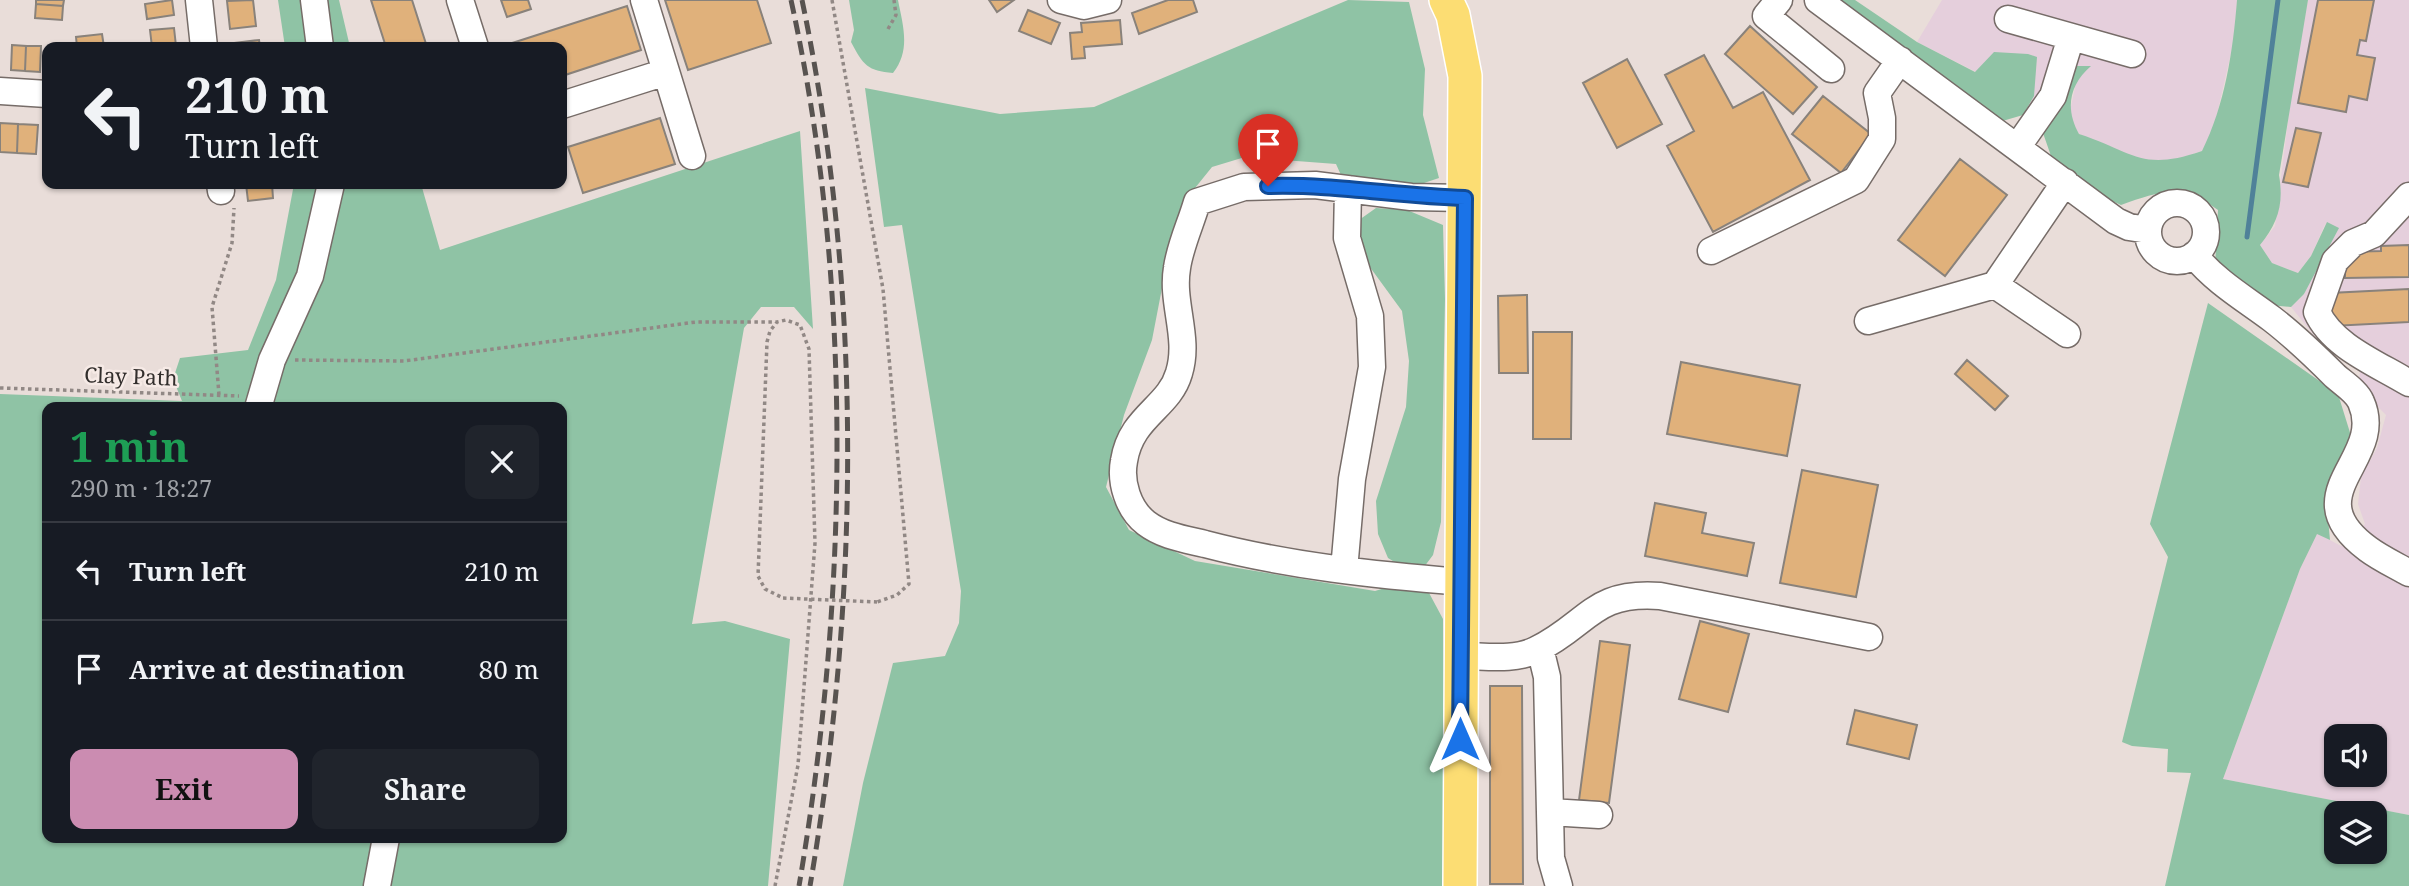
<!DOCTYPE html>
<html lang="en">
<head>
<meta charset="utf-8">
<style>
	body { margin:0; font-family:"Noto Serif",serif; background:#20242c; color:#f1f3f6; height:100vh; display:flex; flex-direction:column; font-size:26px; white-space:nowrap }
	* { box-sizing:border-box; margin:0 }
	p { font-size:23px; color:#9ea1a6 }
	.icon { flex:none; width:38px; height:38px; fill:none; stroke:currentColor; stroke-width:2; stroke-linecap:round; stroke-linejoin:round }
	.map { position:relative; flex:1; overflow:hidden }
	.sheet { position:absolute; left:42px; top:402px; width:525px; height:441px; display:flex; flex-direction:column; background:#171b24; border-radius:14px; box-shadow:0 2px 5px #0004 }
	.sheet>* { flex:none }
	.guide { position:absolute; left:42px; top:42px; width:525px; height:147px; border-radius:14px; box-shadow:0 2px 5px #0004; background:#171b24; color:#f1f3f6; overflow:hidden }
	.tools { position:absolute; left:2324px; top:724px; display:grid; gap:14px }
	.tools a { display:grid; place-items:center; width:63px; height:63px; border-radius:14px; background:#171b24; box-shadow:0 2px 5px #0004; font-size:35px }
	.pin { position:absolute; display:grid; place-items:center; width:60px; height:60px; color:#fff; margin:-72px -30px; border-radius:50% 50% 50% 0; rotate:-45deg; box-shadow:0 0 7px #0007 }
	.pin .icon { rotate:45deg }
	.me { position:absolute; width:77px; margin:-38px; rotate:0deg; stroke-linejoin:round; filter:drop-shadow(0 0 5px #0008) }
	.turn { display:flex; align-items:center; gap:24px; height:147px; padding:0 28px; font-size:32px }
	.turn .icon { width:91px; height:91px; stroke-width:2.5 }
	.turn b { display:block; font-size:49px; line-height:60px }
	.round { display:grid; place-items:center; flex:none; width:74px; height:74px; border-radius:14px; background:#20242c }
	.headline { display:flex; align-items:center; justify-content:space-between; height:119px; padding:0 28px }
	h1 { font-size:42px; font-weight:700; line-height:52px; color:#1e9e55 }
	.button { display:flex; gap:14px; margin-top:auto; padding:14px 28px }
	.button a { flex:1; height:80px; border-radius:14px; background:#cb8cb1; color:#111; font-size:28px; font-weight:700; line-height:80px; text-align:center }
	.button a+a { background:#20242c; color:#f1f3f6 }
	ul { padding:0; list-style:none }
	li { display:flex; align-items:center; gap:21px; height:98px; padding:0 28px; border-top:2px solid #363941 }
	li div { flex:1 }
	li b { display:block; font-size:26px }
	li em { font-style:normal }
	.map>svg:first-child { display:block }
</style>
</head>
<body>
<div class="map">
<svg width="2409" height="886" viewBox="0 0 2409 886">
	<rect width="100%" height="100%" fill="#e9ddd9"/>
	<path fill="#e5cfdc" fill-rule="evenodd" d="M1942 0H2237L2234 40 2214 128 2202 151 2175 160 2143 161 2079 134 2069 116 2077 78 2090 66 2061 93 2043 133 2023 115 2034 95 1976 72 1917 42Z
		M2308 0H2409V815L2223 779 2300 569 2317 533 2341 546 2365 524 2358 504 2361 477 2377 448 2386 415 2358 387 2360 372 2322 345 2291 307 2304 294 2326 222 2311 256 2298 273 2272 263 2260 245 2275 226 2294 72ZM2336 737H2375V775H2336Z"/>
	<path fill="#8fc3a5" fill-rule="evenodd" d="M278 0H339L350 47H285Z
		M849 0H898C903 26 911 50 893 73 868 71 863 65 851 42L854 30Z
		M1348 0 1409 2 1425 69 1423 115 1439 178 1418 185 1345 184 1336 164 1245 157 1212 167 1191 193 1173 231 1152 340 1124 415 1106 487 1129 530 1195 561 1375 591 1398 584 1428 591 1443 619 1446 886H843L863 783 893 663 945 656 959 623 961 591 902 225 884 227 865 88 1000 114 1094 107Z
		M1832 0H1855L1917 42 1975 72 1994 52 2028 54 2037 57 2034 96 2023 115 1999 122Z
		M2237 0H2308L2279 175C2284 204 2278 223 2260 245L2272 263 2298 273 2311 256 2327 222 2339 228 2304 294 2291 307 2269 305 2215 266 2218 210C2181 183 2161 191 2121 205L2099 195 2051 156 2043 133 2075 66H2091C2069 85 2065 109 2079 134 2134 152 2141 172 2202 151 2225 105 2233 51 2237 0Z
		M800 131 813 329 794 307H761L744 328 692 624 725 621 790 639 768 886H388L397 838H562V408H47V838H373L365 886H0V394L182 401 173 379 180 358 248 350 276 280 294 184H421L440 250Z
		M1376 208 1407 210 1443 225 1445 299 1441 522 1433 555 1424 567 1406 569 1388 558 1378 534 1376 501 1406 407 1409 361 1402 311 1364 259 1359 220Z
		M2208 303 2338 394 2352 439 2326 496 2330 540 2317 534 2300 569 2223 779 2409 815V886H2165L2191 773 2167 772 2168 749 2132 746 2122 742 2168 557 2150 524ZM2336 814H2375V852H2336Z"/>
	<g fill="none" stroke-linecap="round" stroke-linejoin="round">
		<path stroke="#4f8199" stroke-width="5" d="M2247 237 2278 0"/>
	</g>
	<path fill="#e0b17b" stroke="#89827b" stroke-width="2" d="M36 0H64L63 6 36 4Z
		M172 0 174 15 147 19 145 4Z
		M253 0 256 26 230 29 227 1Z
		M371 0H412L427 47H386Z
		M501 0H528L531 9 507 17Z
		M665 0H757L771 43 688 70Z
		M989 0H1014L997 12Z
		M1168 0H1193L1197 12 1139 34 1132 13Z
		M2318 0H2374L2366 41 2360 40 2357 55 2375 58 2367 100 2349 96 2346 112 2298 103Z
		M36 4 63 6 62 20 35 18Z
		M627 6 641 50 562 76V47H500Z
		M1028 10 1060 23 1051 44 1019 31Z
		M1120 20 1122 44 1084 47 1085 58 1072 59 1070 33 1082 32 1081 23Z
		M1750 26 1817 87 1793 114 1725 54Z
		M174 28 176 46 152 47 150 30Z
		M102 34 104 47H77L76 37Z
		M259 40 260 47H235V43Z
		M12 45 26 46 25 71 11 70Z
		M26 46H41L40 72 25 71Z
		M1704 55 1733 108 1763 92 1810 180 1713 232 1667 146 1694 131 1665 75Z
		M1627 59 1662 124 1617 148 1583 83Z
		M1823 96 1871 134 1841 173 1792 134Z
		M660 118 675 164 583 193 568 147Z
		M0 123 18 124 17 153 0 152Z
		M18 124 38 125 36 154 17 153Z
		M2296 128 2321 133 2308 187 2283 182Z
		M1960 159 2007 195 1945 276 1898 240Z
		M246 184H272L273 198 248 201Z
		M2409 245V277L2345 278V252L2381 251V246Z
		M2409 289V322L2332 326 2330 293Z
		M1527 295 1528 373H1499L1498 296Z
		M1533 332H1572L1571 439H1533Z
		M1967 360 2008 396 1995 410 1955 374Z
		M1681 362 1800 385 1787 456 1667 434Z
		M1802 470 1878 485 1856 597 1780 583Z
		M1655 503 1706 513 1702 533 1754 543 1747 576 1645 556Z
		M1700 621 1749 634 1728 712 1679 699Z
		M1600 641 1630 645 1609 803 1579 800Z
		M1490 686H1522L1523 884H1490Z
		M1855 710 1917 725 1909 759 1847 744Z"/>
	<g fill="none" stroke-linecap="round" stroke-linejoin="round">
		<defs>
			<path id="minor" d="M199 0 204 47
				M314 0 320 47
				M460 0 475 47
				M644 0 692 156
				M1061 0 1084 6 1108 0
				M1779 0 1766 16 1831 69
				M1818 0 2116 221 2129 227 2148 230
				M2008 19 2132 54
				M0 91 47 94
				M562 105 666 72
				M2018 146 2053 96 2071 37
				M2065 182 1995 285 2067 334
				M220 184 221 191
				M2409 196 2374 234 2353 243 2335 261 2317 312C2332 346 2378 364 2409 383
				M2148 232a29 29 0 1 1 58 0a29 29 0 1 1-58 0Z
				M1711 251 1856 180 1882 139V118L1877 93 1900 60
				M2194 255C2216 282 2244 298 2272 319 2294 336 2315 356 2335 376 2343 383 2357 392 2361 402 2387 460 2292 493 2368 549 2380 558 2395 565 2409 573
				M1868 321 1995 285
				M258 408 272 360 310 276 331 184
				M1344 570 1352 479 1372 367 1370 316 1347 238 1348 189
				M1462 582C1376 575 1289 566 1205 544 1184 539 1163 536 1146 523 1128 509 1120 482 1124 461 1131 416 1169 408 1179 373 1190 338 1171 303 1177 268 1180 246 1191 223 1197 202L1244 187 1315 185 1411 197 1465 198
				M1540 648 1547 677 1551 858 1559 886
				M1461 656C1485 656 1514 661 1536 650 1589 624 1592 591 1660 596L1869 637
				M1550 812 1599 815
				M377 886 386 838"/>
			<path id="major" d="M1446 0 1453 15 1465 76 1460 886"/>
		</defs>
		<use href="#minor" stroke="#766c68" stroke-width="29"/>
		<use href="#major" stroke="#fff" stroke-width="36"/>
		<path stroke="#918885" stroke-width="3.5" stroke-dasharray="3.5 3.5" stroke-linecap="butt" d="M832 0 883 289 909 584 897 595 877 602
			M888 29 896 15 894 0
			M295 360 404 361 696 322H777
			M0 388 239 396
			M219 395 212 307 232 243 234 208
			M775 886 798 765 815 543 809 349 800 325 786 320 777 322 770 331 767 342 758 576 765 589 783 598"/>
		<use href="#minor" stroke="#fff" stroke-width="26"/>
		<use href="#major" stroke="#fcdd73" stroke-width="33"/>
		<path stroke="#585350" stroke-width="5" stroke-dasharray="14 7" stroke-linecap="butt" d="M791 0C854 287 848 598 799 886
			M802 0C863 291 860 594 810 886"/>
		<path stroke="#918885" stroke-width="3.5" stroke-dasharray="3.5 3.5" stroke-linecap="butt" d="M783 598 877 602"/>
	</g>
	<g fill="none" stroke-linecap="round" stroke-linejoin="round">
		<defs>
			<path id="route" d="M1268 186C1334 184 1398 196 1465 198L1460 739"/>
		</defs>
		<use href="#route" stroke="#114b97" stroke-width="18"/>
		<use href="#route" stroke="#1a73e8" stroke-width="12"/>
	</g>
	<g text-anchor="middle" dominant-baseline="central" stroke-width="5" stroke-linejoin="round" paint-order="stroke">
		<g font-size="21" fill="#322e2c" stroke="#f6eae6">
			<text transform="translate(131 376) rotate(2)">Clay Path</text>
		</g>
	</g>
</svg>
<div class="tools">
<a><svg class="icon" aria-label="sound" viewBox="0 0 24 24"><path d="M4 9h4l5-4v14l-5-4H4zM17 9q2 3 0 6"/></svg></a>
<a><svg class="icon" aria-label="layers" viewBox="0 0 24 24"><path d="M12 4l9 5-9 5-9-5zM3 14l9 5 9-5"/></svg></a>
</div>
<div class="pin" style="left:1268px;top:186px;background:#d93025"><svg class="icon" aria-label="arrive" viewBox="0 0 24 24"><path d="M6 21V4h12l-3 4 3 4H6"/></svg></div>
<svg class="me" style="left:1460px;top:739px" viewBox="-20 -20 40 40"><path d="M0-17L14 15 0 8-14 15z" fill="#1a73e8" stroke="#fff" stroke-width="4"/></svg>
<div class="guide">
<div class="turn"><svg class="icon" aria-label="left" viewBox="0 0 24 24"><path d="M17 20v-9H6M10 6l-5 5 5 5"/></svg><div><b>210 m</b>Turn left</div></div>
</div>
<section class="sheet">
<div class="headline"><div><h1>1 min</h1><p>290 m · 18:27</p></div><a class="round"><svg class="icon" aria-label="close" viewBox="0 0 24 24"><path d="M6 6l12 12M18 6L6 18"/></svg></a></div>
<ul>
<li><svg class="icon" aria-label="left" viewBox="0 0 24 24"><path d="M17 20v-9H6M10 6l-5 5 5 5"/></svg><div><b>Turn left</b></div><em>210 m</em></li>
<li><svg class="icon" aria-label="arrive" viewBox="0 0 24 24"><path d="M6 21V4h12l-3 4 3 4H6"/></svg><div><b>Arrive at destination</b></div><em>80 m</em></li>
</ul>
<div class="button"><a>Exit</a><a>Share</a></div>
</section>
</div>
</body>
</html>
